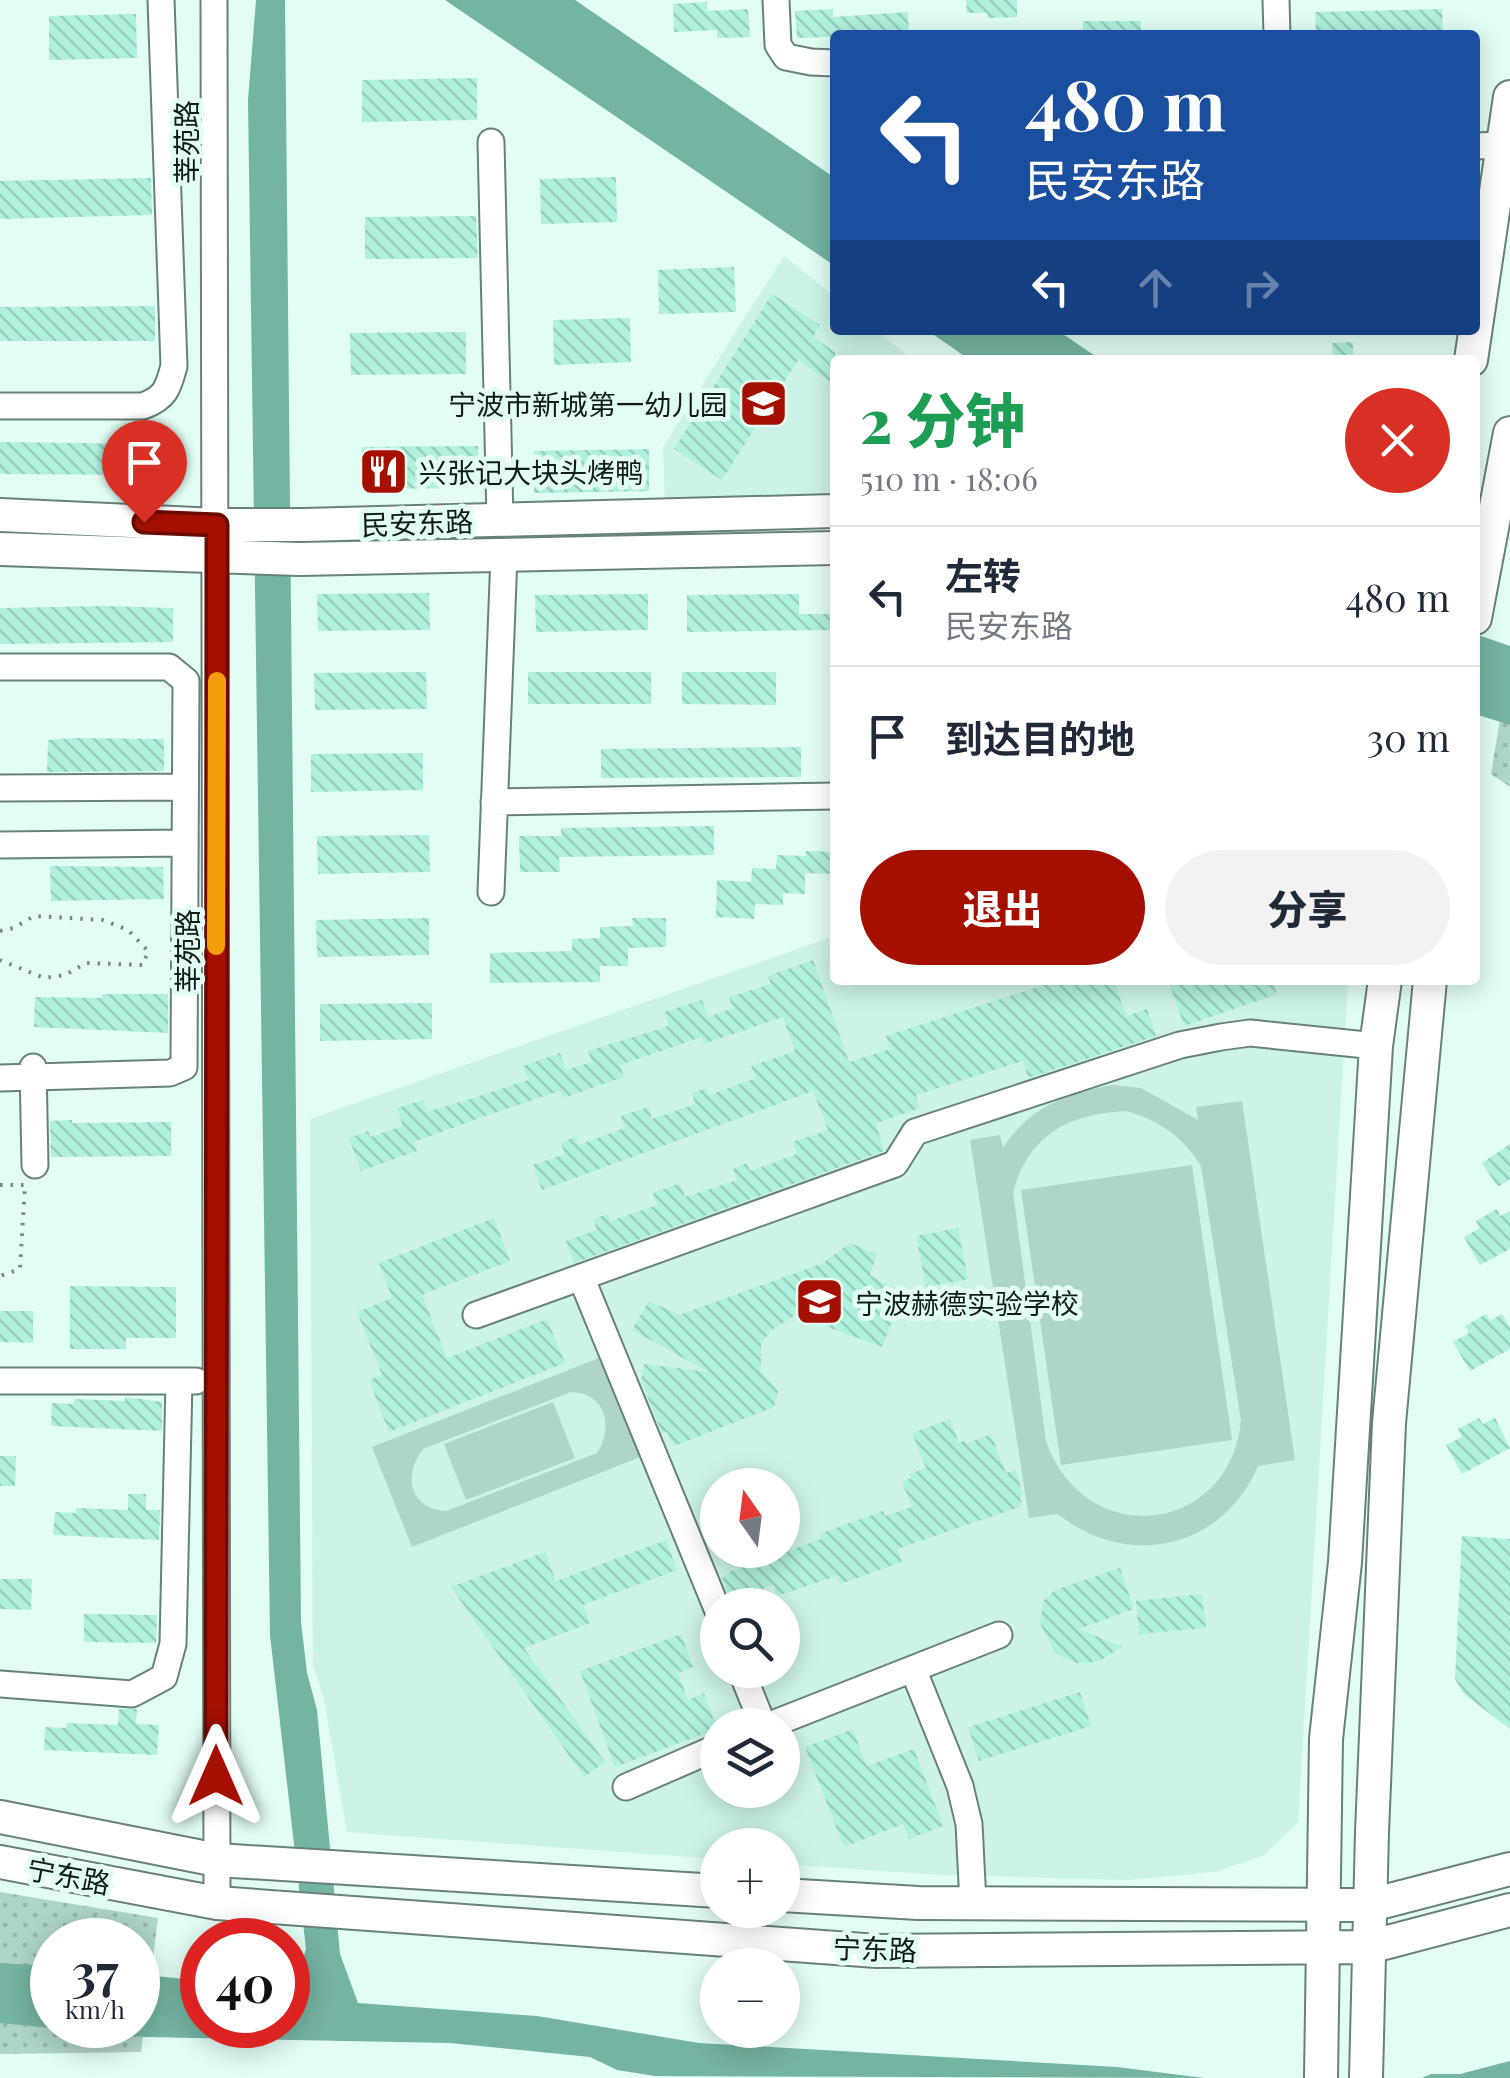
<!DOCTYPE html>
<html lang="zh">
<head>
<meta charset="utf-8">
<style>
	body { margin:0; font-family:"Playfair Display","Noto Sans SC",serif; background:#f2f2f3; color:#1f2937; height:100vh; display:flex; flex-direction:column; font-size:38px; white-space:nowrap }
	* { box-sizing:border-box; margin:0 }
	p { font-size:32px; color:#747a83 }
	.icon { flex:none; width:55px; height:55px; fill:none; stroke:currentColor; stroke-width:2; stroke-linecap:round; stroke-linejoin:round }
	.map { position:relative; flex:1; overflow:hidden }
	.side { position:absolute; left:830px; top:355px; width:650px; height:630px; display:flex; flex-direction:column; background:#fff; border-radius:10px; box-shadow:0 5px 25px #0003 }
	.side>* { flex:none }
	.top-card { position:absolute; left:830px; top:30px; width:650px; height:305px; border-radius:10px; box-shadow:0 5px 25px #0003; background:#1a4fa0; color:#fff; overflow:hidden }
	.needle { width:65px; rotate:346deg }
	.fabs { position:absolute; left:700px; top:1468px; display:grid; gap:20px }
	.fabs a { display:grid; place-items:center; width:100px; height:100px; border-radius:50%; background:#fff; box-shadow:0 5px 25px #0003; font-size:50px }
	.speed { position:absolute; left:30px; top:1918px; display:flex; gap:20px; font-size:50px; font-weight:700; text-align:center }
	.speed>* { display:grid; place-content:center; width:130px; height:130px; border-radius:50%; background:#fff; box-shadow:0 5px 25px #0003; line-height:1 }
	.speed small { font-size:25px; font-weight:400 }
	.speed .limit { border:15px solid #d22; background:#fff; color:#111 }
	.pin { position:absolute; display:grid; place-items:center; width:85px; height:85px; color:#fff; margin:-102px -42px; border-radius:50% 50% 50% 0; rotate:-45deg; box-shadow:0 0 10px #0007 }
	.pin .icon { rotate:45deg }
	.me { position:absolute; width:110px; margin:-55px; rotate:0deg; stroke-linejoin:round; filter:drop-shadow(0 0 8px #0008) }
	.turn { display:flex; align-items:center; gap:35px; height:210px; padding:0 30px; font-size:45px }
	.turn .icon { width:130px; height:130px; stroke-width:2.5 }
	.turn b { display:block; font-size:70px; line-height:85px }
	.lanes { display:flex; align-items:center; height:95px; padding:0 30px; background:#0003; justify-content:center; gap:50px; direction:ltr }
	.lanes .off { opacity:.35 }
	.round { display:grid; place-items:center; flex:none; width:105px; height:105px; border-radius:52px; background:#f2f2f3 }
	.overview { display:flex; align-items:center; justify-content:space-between; height:170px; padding:0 30px }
	h1 { font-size:60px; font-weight:800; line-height:75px; color:#1e9e55 }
	.action { display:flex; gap:20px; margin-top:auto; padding:20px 30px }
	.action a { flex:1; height:115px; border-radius:60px; background:#a40f00; color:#fff; font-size:40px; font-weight:800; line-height:115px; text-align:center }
	.action a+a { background:#f2f2f3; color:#1f2937 }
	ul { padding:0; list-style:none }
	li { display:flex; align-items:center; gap:30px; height:140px; padding:0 30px; border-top:2px solid #e0e1e3 }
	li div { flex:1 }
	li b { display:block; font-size:38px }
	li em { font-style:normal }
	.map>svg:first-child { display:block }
</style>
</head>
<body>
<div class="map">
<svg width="1510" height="2078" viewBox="0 0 1510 2078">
	<defs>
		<pattern id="grass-dots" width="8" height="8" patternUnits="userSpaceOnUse" patternTransform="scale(2.5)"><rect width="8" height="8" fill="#afd4c9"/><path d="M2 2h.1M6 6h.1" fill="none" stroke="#96b5ac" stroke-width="1.8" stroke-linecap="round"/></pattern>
		<pattern id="building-back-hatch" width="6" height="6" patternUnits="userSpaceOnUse" patternTransform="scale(2.5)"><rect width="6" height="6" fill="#b0f1de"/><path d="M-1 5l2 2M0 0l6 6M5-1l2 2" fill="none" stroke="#96cebe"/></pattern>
	</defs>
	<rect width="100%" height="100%" fill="#e1fdf4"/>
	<path fill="#cdf2e6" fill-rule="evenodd" d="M784 256 835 297V330H876L913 360H835V484L826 497 665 501 663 447Z
		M835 936V980H1348L1298 1822 1263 1856 1214 1872 1127 1880 939 1875 783 1864 782 1845H718L717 1859 347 1832 324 1699 313 1665 310 1119ZM718 1485H782V1550H718ZM718 1605H782V1670H718ZM718 1725H782V1790H718Z"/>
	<path fill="url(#grass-dots)" fill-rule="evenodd" d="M1510 659V787L1491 774Z
		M0 1892 158 1918 141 2052 0 2054ZM52 1940H138V2025H52Z"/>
	<path fill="#afd4c9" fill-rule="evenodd" d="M1113 1085 1141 1088 1198 1120 1196 1107 1242 1101 1295 1460 1258 1466C1223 1549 1127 1570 1058 1514L1029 1518 970 1140 1000 1135 1003 1148C1029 1107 1067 1093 1113 1085ZM1126 1111C1159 1120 1183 1137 1201 1166L1241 1421C1229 1536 1084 1551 1046 1441L1013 1192C1029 1134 1069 1114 1126 1111Z
		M1192 1165 1232 1440 1061 1465 1021 1190Z
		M604 1356 643 1456 412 1547 372 1447ZM571 1392C606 1393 614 1427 597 1453L446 1511C409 1508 403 1476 423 1449Z
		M553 1402 575 1458 466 1500 444 1444Z"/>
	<path fill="#74b4a2" d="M256 0H285L301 1622 307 1673 317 1710 340 1954 358 2003 537 2016 699 2043 1117 2067 1204 2078 655 2076 617 2070 590 2057 450 2043 145 2037 0 2023V1963L52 1966V2025H138V1974L202 1981V2025H288V2011L303 1994 299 1971 306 1949 270 1635 248 100Z
		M445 0H575L835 178V266Z
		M927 330H1057L1101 360H970Z
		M1475 634 1510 646V725L1475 714Z
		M1510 2061V2078H1422L1431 2074H1460Z"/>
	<path fill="url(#building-back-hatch)" d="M966 0H1017V17L988 18 987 13H967Z
		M707 2V11L748 9 750 37 717 38V30L674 32 673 4Z
		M833 9V17L908 12 909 35 797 38 795 11Z
		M1442 9 1443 35H1316L1315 12Z
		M136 14 137 58 49 60V16Z
		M1083 21H1141V35H1083Z
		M477 78V120L362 122V80Z
		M616 177 617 222 541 224 540 179Z
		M151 178 152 215 0 219V181Z
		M476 216 478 258 365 259V217Z
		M734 267 736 312 659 314 658 270Z
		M772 294 820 325 813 337 835 352V386L798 360 722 480 674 449Z
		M155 306V341H0V307Z
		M630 318 631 362 554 365 553 320Z
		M466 332V374L351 375 350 333Z
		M1353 342V360H1333L1332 343Z
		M0 442 156 444V475L0 474Z
		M478 446V488L363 489 362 447Z
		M649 449V491L534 493V451Z
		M429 593 430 630 318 631 317 594Z
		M648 594V630L536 632 535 595Z
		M799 594V614H835V630L687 632V595Z
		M104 606 173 608V642L0 644V608Z
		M426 672 427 709 315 710 314 673Z
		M528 672H651V704H528Z
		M682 672H776V705L682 704Z
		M74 738 164 739V771L47 772 48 740Z
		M801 747V777L601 778V749Z
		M423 753V790L311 792V754Z
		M714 826V855L559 857 560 872H520L519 836H561V828Z
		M429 835 430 872 318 874 317 836Z
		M806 851 835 852V874L805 873V894L783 893V905L755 904 754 919 716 917 717 880 751 882 752 868 776 869 777 855 806 856Z
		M50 866 163 867 164 899 51 901Z
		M429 918V955L317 957 316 920Z
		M632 918H666V947L628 948V966H600V982L490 983V953L572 951V939L600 938V927L633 926Z
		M813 960 849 1062 890 1049 886 1036 1059 980H1114L1126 1016 1147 1009 1156 1036 1028 1078 1023 1061 916 1095 920 1108 876 1123 884 1151 574 1263 566 1241 597 1230 593 1219 608 1214 610 1221 657 1205 653 1193 680 1183 685 1197 737 1180 733 1169 747 1163 750 1171 797 1154 793 1142 828 1130 813 1091 542 1190 533 1165 565 1154 561 1143 575 1137 578 1145 625 1128 621 1116 648 1107 652 1119 695 1104 692 1093 706 1088 709 1095 756 1078 751 1066 795 1051 783 1017 704 1044 702 1037 620 1065 624 1077 563 1098 560 1091 477 1119 414 1142 417 1151 361 1171 349 1138 368 1131 370 1137 403 1126 397 1108 423 1100 427 1112 470 1099 528 1080 523 1066 560 1053 566 1070 592 1062 588 1051 669 1026 664 1012 702 1000 708 1017 733 1008 729 997 771 984 768 976Z
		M1168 980H1272L1277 994 1184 1026Z
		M102 994H168V1033L34 1027 35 997 102 998Z
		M432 1003V1039L320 1041V1004Z
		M72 1120V1123L171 1122V1156L51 1157 50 1121Z
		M1510 1144V1179L1498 1187 1482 1163Z
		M1497 1209 1500 1216 1510 1211V1249L1480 1265 1464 1237 1480 1228 1476 1221Z
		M494 1218 510 1261 422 1295 447 1358 547 1319 565 1363 389 1432 369 1380 382 1375 357 1312 392 1298 379 1263Z
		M958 1228 968 1279 926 1287 916 1236Z
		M850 1243 877 1254 870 1275 889 1286 881 1311 892 1322 882 1347 795 1315 771 1331 761 1344V1371L778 1391 774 1407 674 1446 667 1432 662 1433 641 1380 644 1364 709 1372 632 1330 649 1301 679 1315 823 1263Z
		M70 1286 176 1287V1338H126V1349H70Z
		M0 1311H33V1343L0 1342Z
		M1486 1314 1490 1321 1502 1314 1510 1328V1349L1470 1371 1453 1342 1469 1333 1465 1326Z
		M125 1397 162 1402V1431L51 1426 52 1403 73 1404 74 1399 125 1401Z
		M1479 1418 1483 1424 1495 1418 1510 1448 1462 1474 1446 1445 1462 1437 1458 1429Z
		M950 1419 959 1443 965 1440 966 1444 991 1434 1006 1473 1016 1470 1023 1496 1020 1497 1022 1506 897 1549 902 1562 840 1584 837 1576 777 1596 773 1585 735 1599 730 1597 722 1579 729 1572 821 1539 819 1534 883 1511 885 1516 912 1507 902 1482 911 1478 909 1474 926 1468 912 1433Z
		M0 1456H16L15 1486H0Z
		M128 1494H146V1510H160L159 1540 53 1535 55 1512 76 1513V1508L128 1510Z
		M1462 1536 1510 1539V1729L1464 1694 1455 1679Z
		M666 1540 677 1570 583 1605 590 1623 524 1648 605 1762 584 1777 451 1587 545 1552 556 1581Z
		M1120 1568 1134 1609 1079 1629 1122 1647 1101 1660 1088 1663H1076L1055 1653 1040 1623 1043 1601 1055 1590Z
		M0 1579H32L31 1610 0 1609Z
		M1202 1594 1206 1628 1139 1634 1136 1601Z
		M84 1614 157 1615 156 1643 84 1642Z
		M681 1634 693 1667 678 1673 688 1700 704 1693 717 1729 615 1767 580 1671Z
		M1080 1692 1091 1726 979 1761 968 1727Z
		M119 1709H137L136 1724 159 1725 157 1755 44 1750 45 1727 66 1728 67 1723 118 1725Z
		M853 1729 867 1766 914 1749 943 1826 909 1839 903 1824 844 1847 805 1747Z"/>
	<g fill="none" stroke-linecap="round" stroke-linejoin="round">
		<defs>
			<path id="minor" d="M214 0 217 1903
				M776 0 778 45 786 57 811 62 835 63
				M1276 0 1277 35
				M491 142 500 519
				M1475 146 1503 145
				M0 406H143C165 398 168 389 174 366L161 0
				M0 667H169L186 681 184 1067 170 1073 0 1078
				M0 788 185 787
				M494 802 835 796
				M0 845 185 843
				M491 892 504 555
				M33 1067 35 1165
				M581 1277 718 1611
				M476 1315 895 1164 915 1132 1180 1045 1221 1037 1250 1033 1376 1046
				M0 1381H196
				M913 1669 960 1786 969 1824 973 1903
				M741 1670 763 1725
				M0 1684 132 1694 164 1677 173 1644 179 1381
				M770 1725 999 1635
				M626 1787 718 1747"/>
			<path id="major" d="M1471 360 1510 97
				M0 515 217 525H304L835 511
				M0 549 299 559 835 548
				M1475 618 1510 433
				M0 1817 217 1860 718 1891
				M0 1862 217 1903 877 1951 1369 1947 1510 1910
				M782 1895 918 1903 1371 1905 1510 1869
				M1321 2078 1326 1739 1345 1562 1376 1046 1385 980
				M1366 2078 1372 1832 1389 1423 1430 980"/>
		</defs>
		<use href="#minor" stroke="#68817a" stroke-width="29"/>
		<use href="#major" stroke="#68817a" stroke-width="36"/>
		<path stroke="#758882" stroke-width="4" stroke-dasharray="2.5 8" stroke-linecap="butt" d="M0 931 14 928 34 916 103 920 128 930 148 951 143 965 86 963 65 975 44 978 0 960
			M0 1185H25L20 1269 0 1276"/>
		<use href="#minor" stroke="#fff" stroke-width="25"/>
		<use href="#major" stroke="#fff" stroke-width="32"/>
	</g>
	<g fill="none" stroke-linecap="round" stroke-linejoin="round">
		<defs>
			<path id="route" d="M144 522 217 525 216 1776"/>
		</defs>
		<use href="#route" stroke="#6b0a00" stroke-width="25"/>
		<use href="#route" stroke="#a40f00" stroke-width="18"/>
		<path stroke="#f59e0b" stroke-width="18" d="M216 946 217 681"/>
	</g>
	<defs>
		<symbol id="school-square" viewBox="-11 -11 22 22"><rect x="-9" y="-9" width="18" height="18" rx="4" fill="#a40f00" stroke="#e1fdf4"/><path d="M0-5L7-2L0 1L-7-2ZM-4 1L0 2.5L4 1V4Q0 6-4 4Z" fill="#fff"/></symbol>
		<symbol id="restaurant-square" viewBox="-11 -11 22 22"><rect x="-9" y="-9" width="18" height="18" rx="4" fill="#a40f00" stroke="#e1fdf4"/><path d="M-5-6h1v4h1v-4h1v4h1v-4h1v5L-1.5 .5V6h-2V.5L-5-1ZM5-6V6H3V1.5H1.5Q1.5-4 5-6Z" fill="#fff"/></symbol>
	</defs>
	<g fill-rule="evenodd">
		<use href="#school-square" x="736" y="376" width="55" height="55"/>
		<use href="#restaurant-square" x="356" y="444" width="55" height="55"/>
		<use href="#school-square" x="792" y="1274" width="55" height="55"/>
	</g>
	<g text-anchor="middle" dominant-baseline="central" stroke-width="10" stroke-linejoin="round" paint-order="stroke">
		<g font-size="28" fill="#111b18" stroke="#e1fdf4">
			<text transform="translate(185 142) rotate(-90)">莘苑路</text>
			<text transform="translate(417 522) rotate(-2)">民安东路</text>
			<text transform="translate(186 951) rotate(-90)">莘苑路</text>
			<text transform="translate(69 1875) rotate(11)">宁东路</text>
			<text transform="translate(875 1948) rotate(2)">宁东路</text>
		</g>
		<g font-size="28" fill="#111b18" stroke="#e1fdf4" text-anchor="start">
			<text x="728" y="403" text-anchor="end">宁波市新城第一幼儿园</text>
			<text x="419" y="471">兴张记大块头烤鸭</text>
			<text x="855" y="1302">宁波赫德实验学校</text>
		</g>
	</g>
</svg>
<div class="fabs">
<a><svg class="needle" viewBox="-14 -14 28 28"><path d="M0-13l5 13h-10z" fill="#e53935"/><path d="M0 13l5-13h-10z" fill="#747a83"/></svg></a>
<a><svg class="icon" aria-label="search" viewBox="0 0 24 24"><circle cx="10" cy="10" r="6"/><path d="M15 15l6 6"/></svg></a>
<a><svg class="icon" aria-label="layers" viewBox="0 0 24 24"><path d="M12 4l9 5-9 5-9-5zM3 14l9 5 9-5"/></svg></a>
<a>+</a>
<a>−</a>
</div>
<div class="speed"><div>37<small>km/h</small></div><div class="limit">40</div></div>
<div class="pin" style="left:144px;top:522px;background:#d93025"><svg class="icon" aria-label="arrive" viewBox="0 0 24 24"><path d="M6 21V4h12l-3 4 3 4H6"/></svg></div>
<svg class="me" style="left:216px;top:1776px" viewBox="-20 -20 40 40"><path d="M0-17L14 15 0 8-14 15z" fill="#a40f00" stroke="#fff" stroke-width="4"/></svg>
<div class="top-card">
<div class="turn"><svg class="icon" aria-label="left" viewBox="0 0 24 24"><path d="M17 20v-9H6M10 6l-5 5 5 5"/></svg><div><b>480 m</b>民安东路</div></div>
<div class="lanes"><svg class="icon" aria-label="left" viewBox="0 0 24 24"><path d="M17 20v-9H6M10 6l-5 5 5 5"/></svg><svg class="icon off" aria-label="ahead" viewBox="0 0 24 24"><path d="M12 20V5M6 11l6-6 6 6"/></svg><svg class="icon off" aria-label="right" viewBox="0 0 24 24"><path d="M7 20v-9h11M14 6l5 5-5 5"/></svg></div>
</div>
<section class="side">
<div class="overview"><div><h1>2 分钟</h1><p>510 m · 18:06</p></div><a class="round" style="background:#d93025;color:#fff"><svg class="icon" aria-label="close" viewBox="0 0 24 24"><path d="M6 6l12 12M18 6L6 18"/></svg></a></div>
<ul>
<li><svg class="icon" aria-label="left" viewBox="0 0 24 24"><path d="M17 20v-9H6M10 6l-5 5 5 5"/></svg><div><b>左转</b><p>民安东路</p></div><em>480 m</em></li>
<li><svg class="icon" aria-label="arrive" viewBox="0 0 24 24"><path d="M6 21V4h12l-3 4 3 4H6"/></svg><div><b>到达目的地</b></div><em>30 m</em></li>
</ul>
<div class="action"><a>退出</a><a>分享</a></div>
</section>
</div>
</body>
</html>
